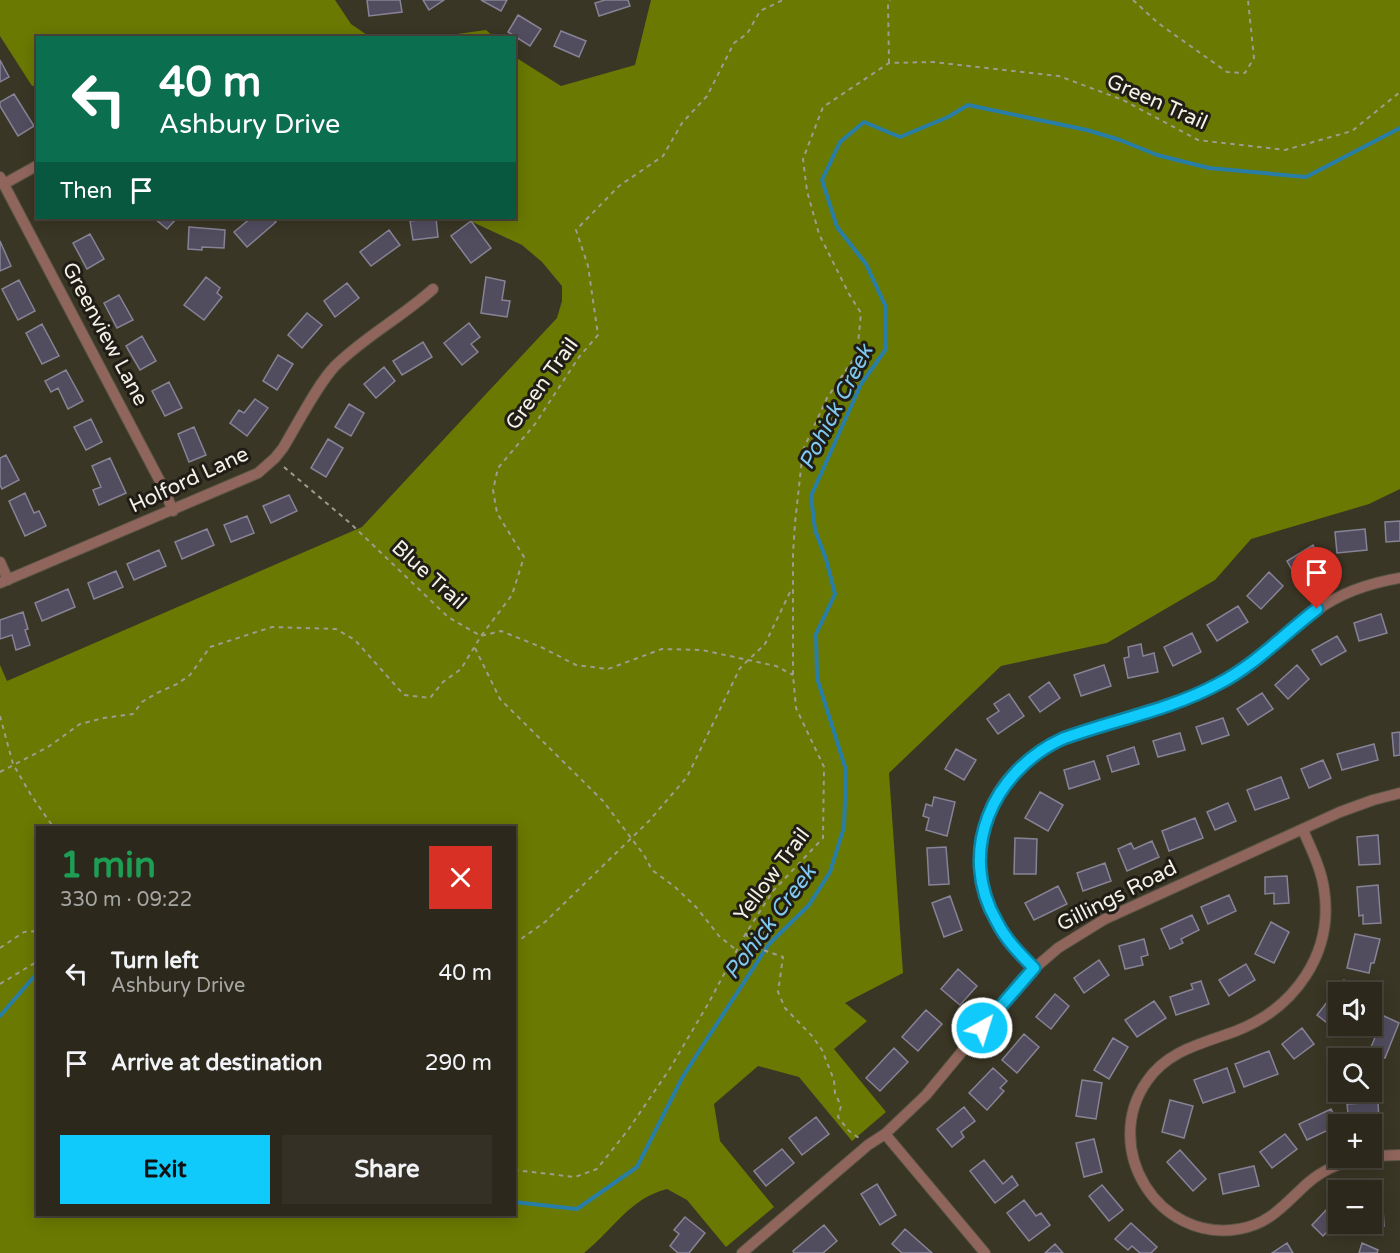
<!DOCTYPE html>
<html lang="en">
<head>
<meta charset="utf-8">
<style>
	body { margin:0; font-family:"Varela Round",sans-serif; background:#343025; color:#f1f3f6; height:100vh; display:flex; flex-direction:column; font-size:22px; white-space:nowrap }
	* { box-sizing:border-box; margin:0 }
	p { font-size:20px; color:#a6a6a3 }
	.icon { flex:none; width:33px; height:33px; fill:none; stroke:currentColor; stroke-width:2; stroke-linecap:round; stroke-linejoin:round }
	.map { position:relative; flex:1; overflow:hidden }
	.sheet { position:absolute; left:36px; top:826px; width:480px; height:390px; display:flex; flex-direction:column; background:#2c281c; border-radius:0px; box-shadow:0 3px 15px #0003,0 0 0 2px #48443b }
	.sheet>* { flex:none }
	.banner { position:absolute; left:36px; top:36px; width:480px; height:183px; border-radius:0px; box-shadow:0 3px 15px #0003,0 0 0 2px #48443b; background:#0b6e4f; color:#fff; overflow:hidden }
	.controls { position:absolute; left:1328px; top:982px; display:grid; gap:12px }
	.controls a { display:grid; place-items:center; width:54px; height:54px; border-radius:0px; background:#2c281c; box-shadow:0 3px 15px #0003,0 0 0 2px #48443b; font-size:30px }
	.pin { position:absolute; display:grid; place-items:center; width:51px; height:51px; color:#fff; margin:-62px -26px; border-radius:50% 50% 50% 0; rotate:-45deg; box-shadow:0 0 6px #0007 }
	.pin .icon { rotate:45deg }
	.me { position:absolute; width:66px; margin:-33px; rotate:39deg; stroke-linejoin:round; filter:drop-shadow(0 0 4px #0008) }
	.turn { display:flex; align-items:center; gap:21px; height:126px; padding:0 24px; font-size:27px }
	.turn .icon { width:78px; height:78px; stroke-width:2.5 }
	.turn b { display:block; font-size:42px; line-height:51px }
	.then { display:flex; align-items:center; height:57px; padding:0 24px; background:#0003; gap:12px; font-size:22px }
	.round { display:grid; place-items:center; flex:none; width:63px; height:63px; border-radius:0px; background:#343025 }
	.head { display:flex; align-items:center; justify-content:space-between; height:102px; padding:0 24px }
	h1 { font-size:36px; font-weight:800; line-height:45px; color:#1e9e55 }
	.button { display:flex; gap:12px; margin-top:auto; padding:12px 24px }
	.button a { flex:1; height:69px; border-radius:0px; background:#0fcafa; color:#111; font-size:24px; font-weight:800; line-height:69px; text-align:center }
	.button a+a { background:#343025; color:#f1f3f6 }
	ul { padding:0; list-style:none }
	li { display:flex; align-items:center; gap:18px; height:90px; padding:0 24px }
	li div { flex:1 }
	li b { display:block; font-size:22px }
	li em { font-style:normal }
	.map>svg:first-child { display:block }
</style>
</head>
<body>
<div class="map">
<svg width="1400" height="1253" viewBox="0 0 1400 1253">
	<rect width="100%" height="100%" fill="#3a3625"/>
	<path fill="#6a7902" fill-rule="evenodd" d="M0 0H335L351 24 370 37 38 38 37 85 32 86 0 36Z
		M651 0H1400V489L1369 504 1251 539 1215 580 1107 643 1001 666 889 773 903 973 845 1003 867 1021 834 1049 886 1112 852 1141 799 1077 758 1066 714 1104 720 1141 774 1207 726 1247 687 1200 667 1189C630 1198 613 1230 584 1253H0V665L7 681 362 527 557 318 562 301V286L542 262 522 245 464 218H514L515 57 561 86 635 65ZM38 828H514V1215H38Z
		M486 30 494 37H436Z"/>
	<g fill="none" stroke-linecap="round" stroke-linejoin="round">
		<path stroke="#287ea6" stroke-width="4" d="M0 1016 38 972
			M514 1202 577 1209 637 1167 682 1078 703 1045 769 944 809 905 830 872 844 827 846 770 817 678 816 634 835 594 826 559 815 530 811 496 861 384 886 349 885 305 866 264 837 227 822 180 840 142 864 122 900 137 948 117 968 105 1087 130 1120 140 1157 155 1209 168 1306 177 1400 128"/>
	</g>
	<path fill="#514d5f" stroke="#878396" stroke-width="1.5" d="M367 0H400L402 12 369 16Z
		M423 0H444L429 10Z
		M481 0H507L501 11Z
		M605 0H628L630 6 599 16 595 3Z
		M518 15 541 29 530 46 508 32Z
		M561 31 586 41 579 57 554 46Z
		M0 60 9 77 0 82Z
		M14 94 34 126 18 136 0 106V102Z
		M154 218H177L167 229Z
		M251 218H272L276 222 247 247 234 232Z
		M436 218 438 237 413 240 410 221Z
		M471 221 491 248 471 263 451 236Z
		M189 227 225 230 224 248 202 247V250L188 249Z
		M389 230 400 245 371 266 360 252Z
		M90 234 104 259 87 269 73 243Z
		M0 241 11 266 0 271Z
		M206 277 220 288 217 293 222 297 204 320 184 305Z
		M486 277 505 281 502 300 510 301 507 317 481 313Z
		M19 280 35 311 18 320 2 289Z
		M347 283 359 298 335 317 324 301Z
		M119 295 133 320 117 328 104 303Z
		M307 313 322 325 302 348 288 335Z
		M469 323 480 337 471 344 478 352 462 365 444 343Z
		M42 324 59 356 42 364 26 333Z
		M142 336 156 361 140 370 126 346Z
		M423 342 432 357 402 375 393 361Z
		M278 355 293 364 277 390 263 381Z
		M384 367 395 381 376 398 364 384Z
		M66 370 83 401 68 409 58 388 51 392 45 381Z
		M169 382 182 408 165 416 152 391Z
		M255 399 268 408 247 436 230 423 239 410 244 413Z
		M349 404 364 413 351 436 335 427Z
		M91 419 102 442 86 450 74 427Z
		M194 427 206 455 189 462 178 434Z
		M328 439 343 448 326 477 311 468Z
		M6 455 19 480 2 489 0 485V458Z
		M110 458 126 493 99 505 93 490 101 487 92 466Z
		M25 493 34 513 39 511 46 526 25 536 9 501Z
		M289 495 297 511 271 523 263 506Z
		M247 516 254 533 231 542 224 525Z
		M1400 521V541L1386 542 1385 522Z
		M207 529 214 545 182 559 175 542Z
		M1365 529 1367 550 1337 553 1335 532Z
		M1313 545 1322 561 1296 577 1287 561Z
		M159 550 166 566 134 580 127 564Z
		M116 571 123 587 94 599 88 583Z
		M1269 572 1283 586 1261 609 1247 596Z
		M68 589 75 607 42 621 35 603Z
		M1238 606 1248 622 1217 641 1207 625Z
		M23 612 28 629 25 630 30 645 16 650 12 635 0 639V620Z
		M1381 614 1387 633 1359 641 1354 623Z
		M1192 633 1201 652 1173 666 1164 647Z
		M1337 636 1346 651 1321 665 1312 650Z
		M1141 644 1143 656 1154 653 1158 672 1128 678 1124 658 1129 657 1128 647Z
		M1104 665 1111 686 1081 696 1074 675Z
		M1297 665 1309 679 1288 699 1275 685Z
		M1049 682 1060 698 1040 712 1029 697Z
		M1262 693 1273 709 1248 725 1237 709Z
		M1009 694 1024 716 998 734 987 719 999 711 994 704Z
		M1223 718 1229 735 1202 744 1196 727Z
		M1400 732V755L1394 756 1392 733Z
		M1180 733 1185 750 1158 757 1153 741Z
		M1374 744 1378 760 1342 770 1337 754Z
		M1134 747 1139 764 1112 772 1107 756Z
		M956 749 976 760 964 780 945 769Z
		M1323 760 1331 778 1309 788 1301 769Z
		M1094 761 1100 779 1069 789 1064 770Z
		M1281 777 1289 798 1255 810 1247 790Z
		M1040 792 1063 805 1048 831 1025 818Z
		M934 797 955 802 947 836 926 830 929 818 923 816 926 804 932 806Z
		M1228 803 1236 821 1215 830 1207 812Z
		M1195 818 1203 838 1169 851 1162 831Z
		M1378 835 1380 864 1359 865 1357 837Z
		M1015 838 1037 839 1036 874H1014Z
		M1152 841 1159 857 1127 871 1118 849 1131 843 1134 849Z
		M946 847 949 884 929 885 927 848Z
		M1105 863 1111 881 1083 891 1077 873Z
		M1287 876 1289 903 1274 904V893L1265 894V877Z
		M1378 885 1381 923 1363 924V915L1359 916 1357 887Z
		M1058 886 1067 904 1034 920 1025 903Z
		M1229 895 1236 911 1208 924 1201 907Z
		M950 896 962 930 944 937 932 903Z
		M1192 915 1199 930 1181 939 1183 943 1170 949 1161 929Z
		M1271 922 1289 932 1274 963 1255 954Z
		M1355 934 1380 939 1374 963H1371L1369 973 1347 968Z
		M1144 939 1148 955 1141 957 1143 965 1125 969 1119 946Z
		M1099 960 1109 975 1084 993 1074 978Z
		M1246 964 1255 980 1229 996 1219 980Z
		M958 969 977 986 960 1005 941 989Z
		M1344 980 1358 991 1356 993H1338V1017L1331 1026 1317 1015Z
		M1201 981 1209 1004 1176 1015 1170 997 1193 989 1191 984Z
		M1055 994 1069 1006 1051 1029 1036 1017Z
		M1154 1001 1166 1018 1137 1037 1125 1020Z
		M926 1010 942 1024 918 1051 902 1037Z
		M1384 1016 1399 1023 1385 1058 1369 1052Z
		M1302 1028 1314 1044 1294 1059 1282 1044Z
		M1024 1034 1039 1047 1017 1073 1002 1060Z
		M1113 1038 1128 1047 1109 1079 1094 1070Z
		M894 1048 908 1062 880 1091 866 1078Z
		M1269 1051 1278 1074 1244 1087 1235 1064Z
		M993 1068 1007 1081 1000 1088 1004 1091 987 1110 969 1093Z
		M1227 1068 1235 1092 1203 1103 1194 1080Z
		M1082 1080 1102 1083 1096 1119 1076 1116Z
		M1170 1100 1193 1106 1184 1138 1162 1132Z
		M1378 1102 1379 1122 1349 1124 1347 1104Z
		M964 1107 975 1121 961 1132 964 1137 952 1147 937 1129Z
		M1331 1109 1339 1125 1307 1140 1299 1124Z
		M816 1117 829 1134 802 1155 789 1138Z
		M1285 1134 1297 1149 1272 1168 1260 1152Z
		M1094 1139 1102 1172 1084 1177 1076 1143Z
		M782 1149 794 1163 766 1186 754 1171Z
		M1180 1150 1206 1179 1193 1191 1167 1162Z
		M984 1160 1003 1184 1012 1176 1018 1185 995 1203 970 1171Z
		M1254 1166 1259 1186 1223 1194 1219 1174Z
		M877 1184 896 1215 880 1225 861 1194Z
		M1102 1185 1123 1210 1109 1221 1089 1196Z
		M1371 1192H1382L1384 1226 1366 1228V1224H1371Z
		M1024 1200 1036 1216 1041 1213 1050 1225 1029 1241 1007 1213Z
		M1328 1208 1338 1217V1221L1323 1236 1312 1225Z
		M685 1217 705 1233 689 1253H678L670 1246 679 1234 674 1230Z
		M1131 1223 1157 1247 1151 1253H1140L1132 1246 1128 1250 1115 1239Z
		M824 1225 837 1241 823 1253H794L793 1251Z
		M905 1229 932 1253H902L892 1244Z
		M1287 1243 1293 1253H1272Z
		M1362 1243 1378 1250 1377 1253H1359Z
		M1055 1244 1063 1253H1045Z"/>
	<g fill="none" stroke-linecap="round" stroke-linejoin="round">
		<defs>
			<path id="street" d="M0 177 163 487 173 511
				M4 184 38 165
				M0 562 8 580
				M0 583 258 473 275 458 283 448C297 425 317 385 335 366 364 337 402 317 433 289
				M1303 830C1311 849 1321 868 1324 889 1334 953 1295 1008 1236 1031 1204 1043 1168 1050 1147 1081 1100 1148 1158 1243 1239 1229 1271 1224 1286 1202 1309 1182 1323 1170 1340 1163 1358 1158
				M1034 968C1001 935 978 897 981 848 990 724 1134 728 1218 684 1255 665 1282 634 1316 611 1340 593 1370 583 1400 578
				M885 1134 985 1253
				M1371 1156 1400 1155
				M742 1253 868 1145 885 1134 926 1095 1022 979 1058 948 1105 919 1340 812 1373 800 1400 793"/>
		</defs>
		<use href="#street" stroke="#585444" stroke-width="12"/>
		<path stroke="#9e9c8e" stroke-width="2" stroke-dasharray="4.5 4.5" stroke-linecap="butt" d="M1133 0 1158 23 1227 72 1245 73 1254 58 1248 0
			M889 63 888 3 890 0
			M284 467 350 523 448 617 481 636 501 631 541 647 576 665 608 669 662 649 702 650 776 666 793 675
			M475 648 500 699 603 801 644 855 652 870 675 887 697 908 719 936 735 949
			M0 716 13 764 31 795 54 828
			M0 772 48 747 80 724 104 718 133 714 142 702 157 693 177 684 190 675 210 647 272 627 336 629 355 640 404 695 430 698 443 682 461 669 481 636 512 595 524 557 497 513 493 490 498 468 535 424 579 357 598 335 588 266 576 230 619 186 663 156 682 123 707 96 734 43 747 34 760 11 783 0
			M746 933 752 946 783 957 778 992 785 1008 813 1037 822 1050 834 1080 835 1093 841 1106 838 1117 849 1131 859 1138
			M514 944 545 922 649 821 687 777 740 668 765 644 792 588
			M0 948 24 932 38 931
			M0 984 38 961
			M514 1170 575 1177 597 1169 628 1130 669 1070 708 1004 746 933 773 891 823 838 824 767 796 708 793 675V553L795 523 803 450 827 398 857 354 861 313 849 294 819 234 807 191 803 159 823 107 889 63 933 62 1059 76 1123 100 1198 140 1285 150 1352 131 1400 92"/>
		<use href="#street" stroke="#90665c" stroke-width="10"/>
	</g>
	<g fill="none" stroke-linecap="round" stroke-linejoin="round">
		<defs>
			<path id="route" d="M982 1028 1034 968C1020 954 1006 940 997 922 956 852 993 771 1062 739 1113 720 1170 710 1218 684 1255 665 1284 634 1317 609"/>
		</defs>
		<use href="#route" stroke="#0a83a2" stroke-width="15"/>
		<use href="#route" stroke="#0fcafa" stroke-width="10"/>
	</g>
	<g text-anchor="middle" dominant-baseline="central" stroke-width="6" stroke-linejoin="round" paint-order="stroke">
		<g font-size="21" fill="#f4f2e7" stroke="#1f1d16">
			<text transform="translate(1157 102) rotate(24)">Green Trail</text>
			<text transform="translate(105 334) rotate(62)">Greenview Lane</text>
			<text transform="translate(542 384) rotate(-54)">Green Trail</text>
			<text transform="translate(189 480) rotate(-25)">Holford Lane</text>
			<text transform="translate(429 575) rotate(42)">Blue Trail</text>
			<text transform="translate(772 875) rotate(-53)">Yellow Trail</text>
			<text transform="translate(1117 896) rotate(-27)">Gillings Road</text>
		</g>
		<g font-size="22" font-style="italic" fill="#80caf2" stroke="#1f1d16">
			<text transform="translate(836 407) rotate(-63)">Pohick Creek</text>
			<text transform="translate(770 922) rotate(-53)">Pohick Creek</text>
		</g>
	</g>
</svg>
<div class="controls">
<a><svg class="icon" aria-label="sound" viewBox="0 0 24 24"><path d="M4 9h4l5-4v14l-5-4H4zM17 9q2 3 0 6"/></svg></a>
<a><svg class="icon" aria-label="search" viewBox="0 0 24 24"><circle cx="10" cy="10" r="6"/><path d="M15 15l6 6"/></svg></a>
<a>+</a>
<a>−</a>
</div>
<div class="pin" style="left:1317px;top:609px;background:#d93025"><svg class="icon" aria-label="arrive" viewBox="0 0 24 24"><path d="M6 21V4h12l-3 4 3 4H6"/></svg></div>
<svg class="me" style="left:982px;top:1028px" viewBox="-20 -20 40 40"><circle r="17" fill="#0fcafa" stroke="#fff" stroke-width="3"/><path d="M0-11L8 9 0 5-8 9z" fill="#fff"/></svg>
<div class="banner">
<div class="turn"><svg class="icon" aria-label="left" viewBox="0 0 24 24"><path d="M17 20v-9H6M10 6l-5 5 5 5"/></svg><div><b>40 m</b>Ashbury Drive</div></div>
<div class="then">Then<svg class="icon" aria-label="arrive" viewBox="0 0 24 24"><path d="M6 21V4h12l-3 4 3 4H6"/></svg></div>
</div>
<section class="sheet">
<div class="head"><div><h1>1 min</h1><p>330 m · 09:22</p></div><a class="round" style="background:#d93025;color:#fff"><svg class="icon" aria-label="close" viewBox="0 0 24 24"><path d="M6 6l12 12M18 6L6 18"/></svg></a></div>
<ul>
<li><svg class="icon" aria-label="left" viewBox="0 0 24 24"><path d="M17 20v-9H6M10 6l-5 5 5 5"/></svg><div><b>Turn left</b><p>Ashbury Drive</p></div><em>40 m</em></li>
<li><svg class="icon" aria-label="arrive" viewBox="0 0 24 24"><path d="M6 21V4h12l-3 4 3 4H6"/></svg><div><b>Arrive at destination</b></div><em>290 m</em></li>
</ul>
<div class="button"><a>Exit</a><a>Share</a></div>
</section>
</div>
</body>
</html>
